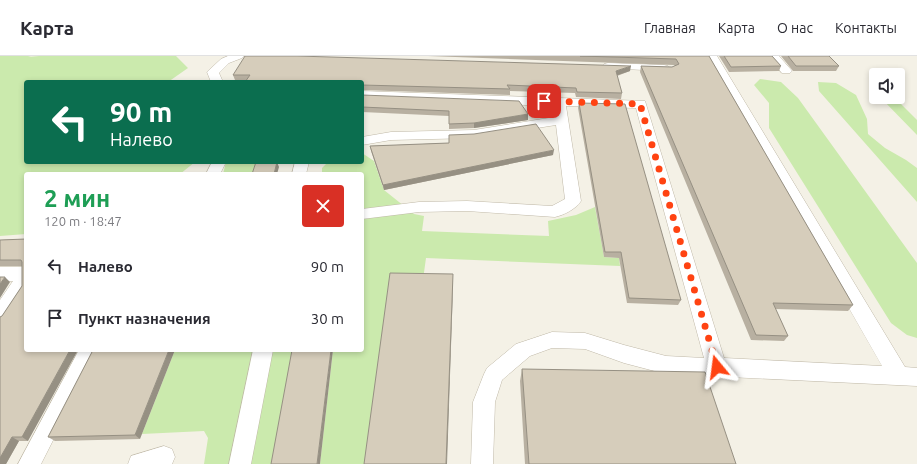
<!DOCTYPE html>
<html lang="ru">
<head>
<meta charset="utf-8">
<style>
	body { margin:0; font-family:Ubuntu,sans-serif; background:#f2f2f3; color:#2b2b33; height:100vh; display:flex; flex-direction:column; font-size:15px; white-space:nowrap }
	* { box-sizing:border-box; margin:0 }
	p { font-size:13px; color:#7c7c81 }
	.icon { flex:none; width:22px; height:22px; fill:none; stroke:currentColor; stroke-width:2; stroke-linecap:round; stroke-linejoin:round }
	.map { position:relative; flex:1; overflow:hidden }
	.sheet { position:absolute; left:24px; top:116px; width:340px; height:180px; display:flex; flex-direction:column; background:#fff; border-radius:4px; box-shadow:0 2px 6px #0003 }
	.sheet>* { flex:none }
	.top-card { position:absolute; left:24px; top:24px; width:340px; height:84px; border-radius:4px; box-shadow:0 2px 6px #0003; background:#0b6e4f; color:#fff; overflow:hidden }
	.controls { position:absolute; left:869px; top:12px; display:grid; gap:8px }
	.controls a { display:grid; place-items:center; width:36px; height:36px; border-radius:4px; background:#fff; box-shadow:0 2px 6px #0003; font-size:20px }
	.pin { position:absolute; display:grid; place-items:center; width:34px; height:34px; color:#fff; margin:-17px; border-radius:8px; box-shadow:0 2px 6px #0006 }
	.me { position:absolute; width:44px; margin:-22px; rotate:344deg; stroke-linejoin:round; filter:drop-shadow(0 0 3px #0008) }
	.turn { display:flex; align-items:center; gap:14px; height:84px; padding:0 20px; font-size:18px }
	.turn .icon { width:52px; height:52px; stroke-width:2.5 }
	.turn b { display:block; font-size:28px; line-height:34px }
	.round { display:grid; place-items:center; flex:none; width:42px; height:42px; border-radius:4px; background:#f2f2f3 }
	.summary { display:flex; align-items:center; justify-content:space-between; height:68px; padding:0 20px }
	h1 { font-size:24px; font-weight:700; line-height:30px; color:#1e9e55 }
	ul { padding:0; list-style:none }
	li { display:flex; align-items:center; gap:12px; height:52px; padding:0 20px }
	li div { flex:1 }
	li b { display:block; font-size:15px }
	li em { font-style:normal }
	header { display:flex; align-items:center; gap:24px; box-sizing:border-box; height:56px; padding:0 20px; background:#fff; border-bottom:1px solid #e1e1e2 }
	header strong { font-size:19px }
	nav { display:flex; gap:22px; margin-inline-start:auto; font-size:14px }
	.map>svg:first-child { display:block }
</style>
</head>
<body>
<header>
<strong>Карта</strong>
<nav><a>Главная</a><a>Карта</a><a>О нас</a><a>Контакты</a></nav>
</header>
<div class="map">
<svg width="917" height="408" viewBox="0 0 917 408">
	<rect width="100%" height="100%" fill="#f4f1e6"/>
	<path fill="#cbeaad" d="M0 0H31L28 1 39 0H176L188 12 168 26H26V106H195L180 118H26V178L0 180Z
		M760 23 781 26 798 42 917 207V282L907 279 891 267 769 72V47L754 29Z
		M818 26 836 27 856 39 867 63 868 78 885 92 906 104 917 112V146L819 35Z
		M880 41H894L917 64V79Z
		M362 97 374 105 384 134 414 158 424 160 422 175 549 180 548 165 576 159 595 151 604 201 619 202 620 210 426 202 422 231 368 408H320L333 294H362V118H322V112L328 106H362Z
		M226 106H260L256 118H223Z
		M175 294H295L275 408H204L208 382 204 375 142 378Z"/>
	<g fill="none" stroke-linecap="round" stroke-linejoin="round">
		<defs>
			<path id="lane" d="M228 0H244L242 2 229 7 219 17 223 26H211L207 16 221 3Z
				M705 0H717L905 311 917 312V330L666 318 624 307 585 293 552 292 530 300 502 324 495 346 493 408H471L473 346 484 318 487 312 516 288 552 276 585 277 624 289 666 300 704 302 636 52 566 50 581 145C576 153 564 159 555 161L467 155 419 156 362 163V153L419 146 467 145 552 150 565 143 556 69 474 82 391 84 362 89V81L391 76 474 74 555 61 553 50 362 43V35L645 45 724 302 882 310Z
				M767 0H779L792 15 790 17H782Z
				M608 7 664 9 668 10 670 12 668 14 664 15 604 12 602 10 604 8Z
				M212 106H226L220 118H206Z
				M295 106H309L306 118H292Z
				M0 211H26V234L7 264 0 267V244L13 225H0Z
				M79 294H99L41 408H18Z
				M253 294H273L251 408H229Z
				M164 390 172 393 175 401 172 408H128L131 400Z"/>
		</defs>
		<use href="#lane" stroke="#c0b9a8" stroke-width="1"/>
		<use href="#lane" fill="#fff" fill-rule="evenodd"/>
	</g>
	<path fill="#b8b0a1" d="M428 0H709L853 249 848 255 775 253 788 280 784 285 751 284 640 16 641 10 672 11 675 10 674 9Z
		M719 0H772L781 10 779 15 729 16Z
		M781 0H829L839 10 836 15H793Z
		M630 15 617 20 622 37 621 43 576 41 575 37 510 35V39L362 34V26L235 24 233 19Z
		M362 39 528 64 474 72 449 73V60L362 56Z
		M579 47 681 244 678 249 627 247 619 202 604 201 578 52Z
		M474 78 553 99 384 134 371 95 370 90 449 87Z
		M26 183 28 385H19L6 408H0V261L2 260 22 230V210H0V184Z
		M93 294 140 383 55 385 48 381Z
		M522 313 736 408H525L520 325Z"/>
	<path fill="#969083" d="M631 10 630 15 615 20 616 15Z
		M528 58V64L474 72V67Z
		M554 94 553 99 384 134 383 129Z
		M277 106 279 111 277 118H274Z
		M453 218V231L447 408H446Z
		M5 221 10 226 0 242V228Z
		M70 294H78L28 385 22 381Z
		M169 294H175L140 383 135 379Z
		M331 294H333L320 408H317Z
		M12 381 19 385 6 408H0V402Z"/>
	<path fill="#d6cdbb" stroke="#969083" d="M245 0H297L631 10 616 15 622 37 577 36 576 32 507 29 510 33 362 29V26H245L250 19H233Z
		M580 0H709L853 249 773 247 788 280 756 279 641 10 672 11 679 8 676 3Z
		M724 0H772L781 10 731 11Z
		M788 0H829L839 10H796Z
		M362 39 519 45 528 58 474 67 449 68V55L362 51Z
		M579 47 625 48 681 244 629 242 621 196H605Z
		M536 68 554 94 383 129 370 90 449 87V79L474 78Z
		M256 106H277L274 118H252Z
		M26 183V294H70L22 381H12L0 402V261L2 260 22 230V206L21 204H0V184Z
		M390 217 453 218 446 408H364Z
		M0 221H5L0 228Z
		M93 294H169L135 379 48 381Z
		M292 294H331L317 408H271Z
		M522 313 705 316 736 408H529Z"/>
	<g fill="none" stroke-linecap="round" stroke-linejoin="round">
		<path stroke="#ff4312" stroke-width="7" stroke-dasharray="0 12.6" d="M544 45 640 48 717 311"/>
	</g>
</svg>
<div class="controls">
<a><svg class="icon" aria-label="sound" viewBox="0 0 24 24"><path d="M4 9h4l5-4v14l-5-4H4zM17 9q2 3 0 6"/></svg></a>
</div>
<div class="pin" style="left:544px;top:45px;background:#d93025"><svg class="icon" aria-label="arrive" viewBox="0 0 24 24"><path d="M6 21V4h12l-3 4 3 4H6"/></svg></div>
<svg class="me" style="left:717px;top:311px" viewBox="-20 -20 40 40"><path d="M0-17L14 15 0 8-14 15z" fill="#ff4312" stroke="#fff" stroke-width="4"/></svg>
<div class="top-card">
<div class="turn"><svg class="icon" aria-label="left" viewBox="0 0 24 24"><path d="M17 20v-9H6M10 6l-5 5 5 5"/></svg><div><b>90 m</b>Налево</div></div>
</div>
<section class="sheet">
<div class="summary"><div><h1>2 мин</h1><p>120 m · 18:47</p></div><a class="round" style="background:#d93025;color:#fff"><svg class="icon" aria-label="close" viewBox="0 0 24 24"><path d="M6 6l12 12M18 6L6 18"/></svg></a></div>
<ul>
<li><svg class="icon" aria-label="left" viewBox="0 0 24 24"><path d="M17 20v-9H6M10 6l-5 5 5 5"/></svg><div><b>Налево</b></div><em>90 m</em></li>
<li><svg class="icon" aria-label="arrive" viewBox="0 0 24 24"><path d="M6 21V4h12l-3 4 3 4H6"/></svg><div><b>Пункт назначения</b></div><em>30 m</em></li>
</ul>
</section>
</div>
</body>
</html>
